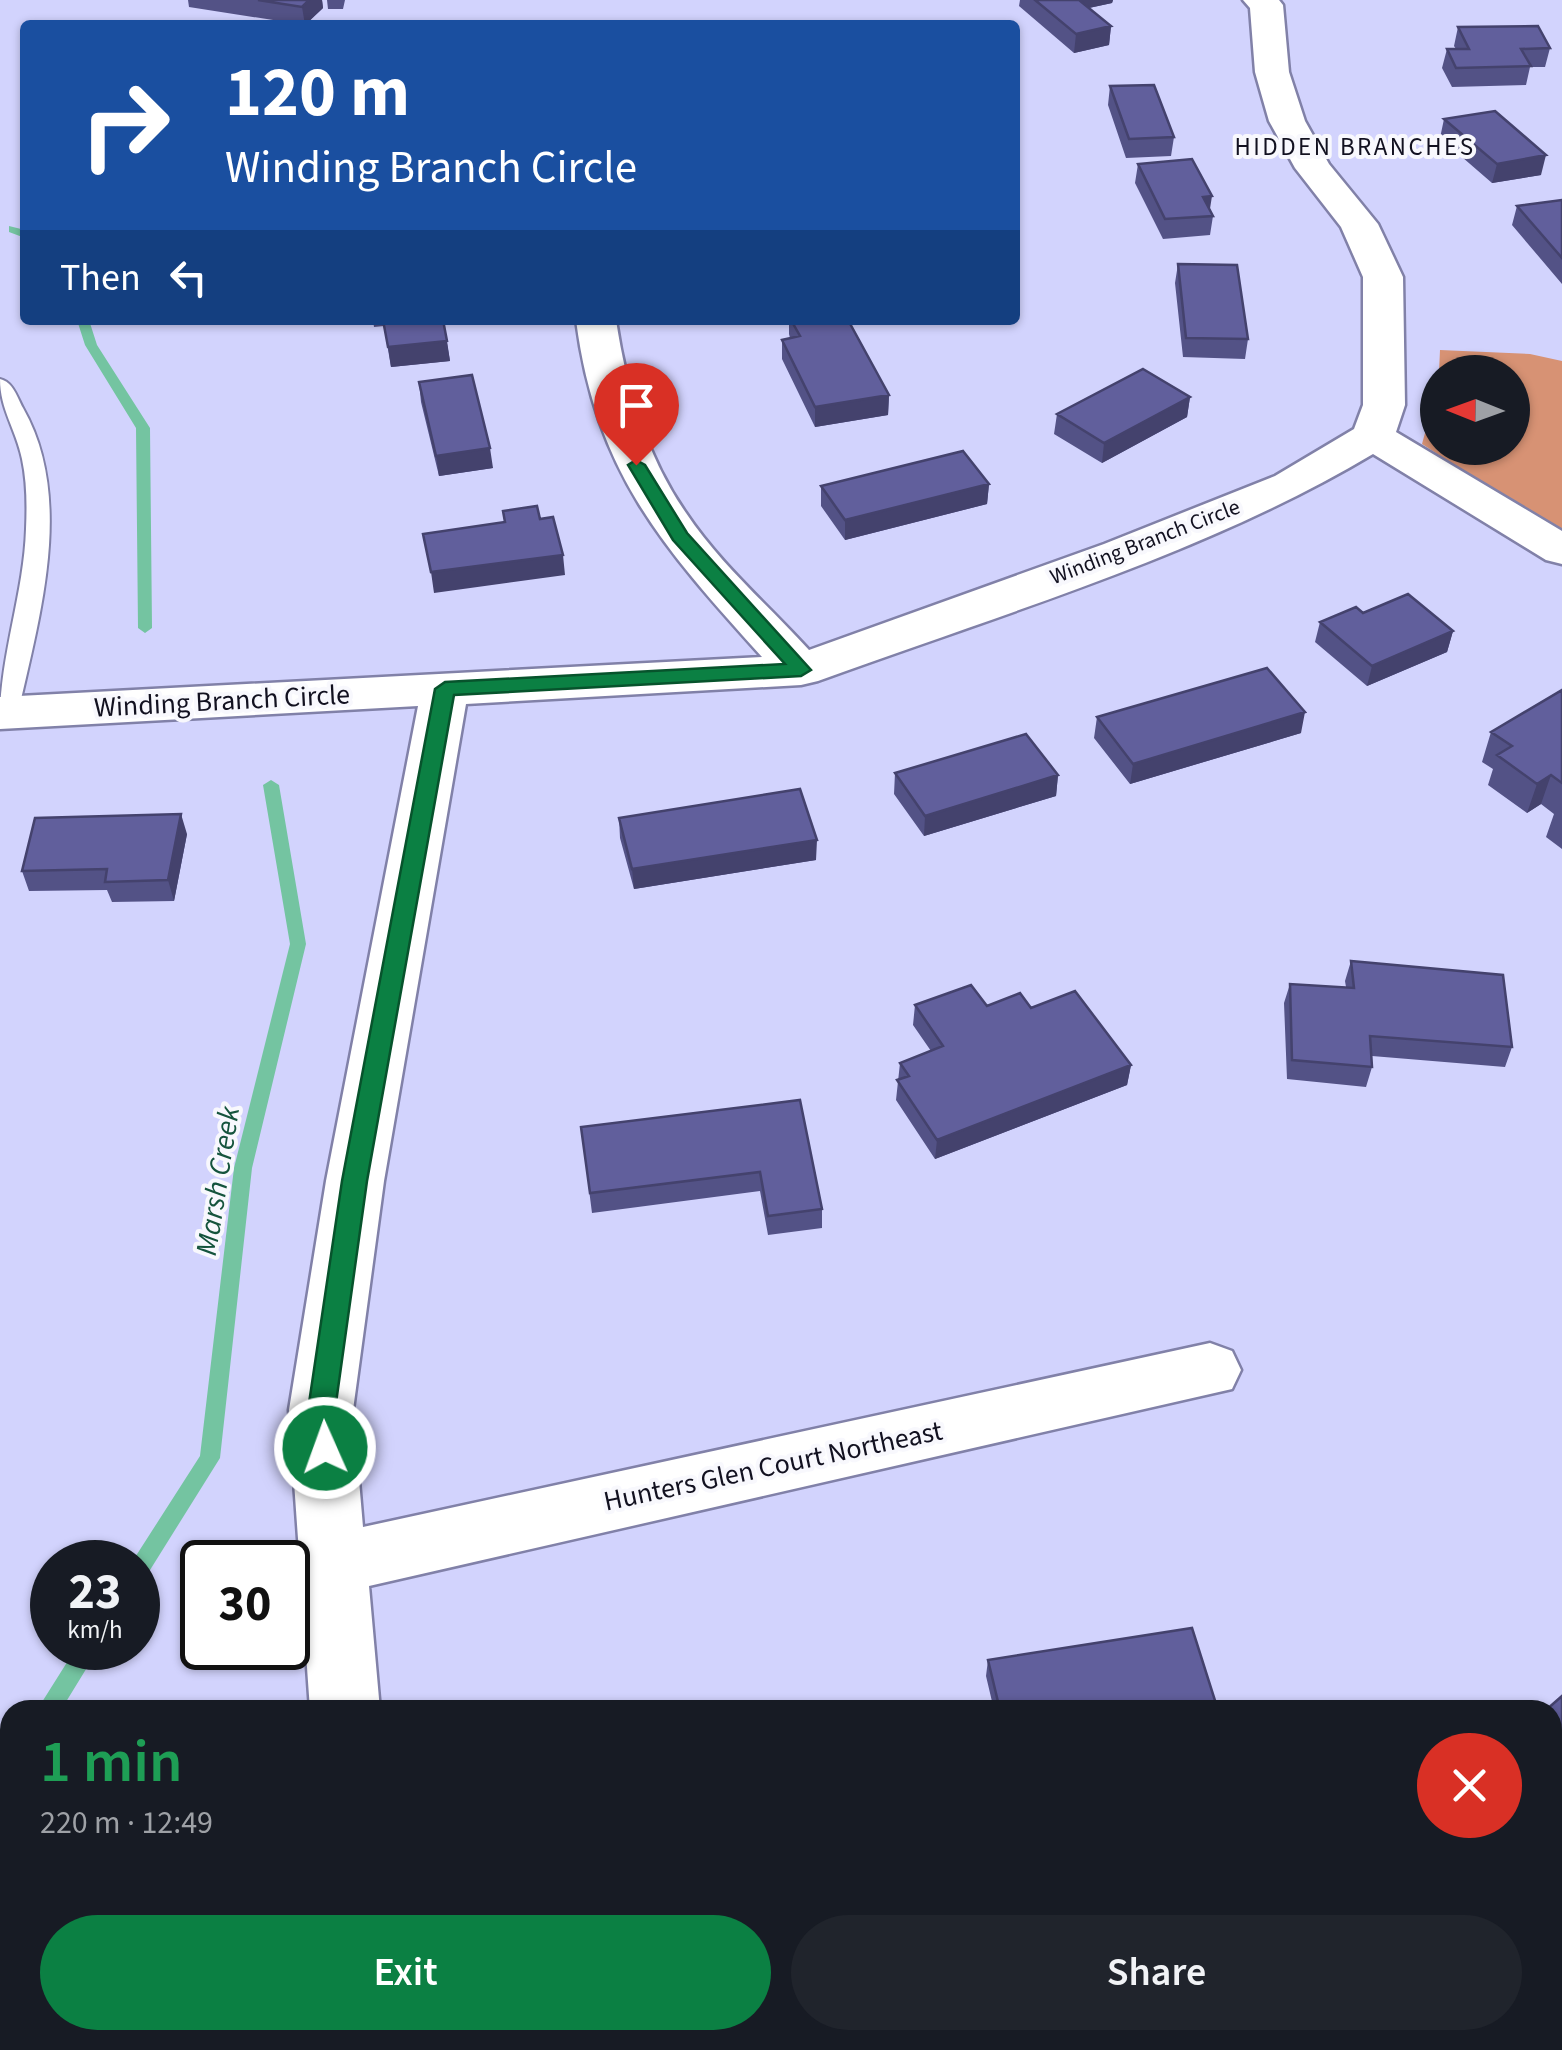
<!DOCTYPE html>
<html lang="en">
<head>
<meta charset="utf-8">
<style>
	body { margin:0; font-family:"Source Sans 3",sans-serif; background:#20242c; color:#f1f3f6; height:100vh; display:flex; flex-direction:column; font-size:38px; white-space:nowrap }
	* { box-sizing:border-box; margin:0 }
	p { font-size:32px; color:#9ea1a6 }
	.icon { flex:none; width:55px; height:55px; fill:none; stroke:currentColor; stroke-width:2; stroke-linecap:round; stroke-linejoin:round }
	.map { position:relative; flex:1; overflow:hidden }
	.sheet { position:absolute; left:0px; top:1700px; width:1562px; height:350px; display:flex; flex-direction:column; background:#171b24; border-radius:30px 30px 0 0; box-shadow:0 2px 8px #0004 }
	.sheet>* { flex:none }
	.guide { position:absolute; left:20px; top:20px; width:1000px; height:305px; border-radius:10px; box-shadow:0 2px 8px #0004; background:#1a4fa0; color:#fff; overflow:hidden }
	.needle { width:65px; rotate:271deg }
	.controls { position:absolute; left:1420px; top:355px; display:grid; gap:20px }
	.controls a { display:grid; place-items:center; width:110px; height:110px; border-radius:50%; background:#171b24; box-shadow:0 2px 8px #0004; font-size:50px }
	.speed { position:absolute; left:30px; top:1540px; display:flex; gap:20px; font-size:50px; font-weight:700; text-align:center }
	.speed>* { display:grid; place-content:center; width:130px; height:130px; border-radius:50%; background:#171b24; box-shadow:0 2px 8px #0004; line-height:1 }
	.speed small { font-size:25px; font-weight:400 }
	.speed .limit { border:5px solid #111; border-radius:15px; background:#fff; color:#111 }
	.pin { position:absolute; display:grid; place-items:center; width:85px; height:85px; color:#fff; margin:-102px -42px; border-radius:50% 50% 50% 0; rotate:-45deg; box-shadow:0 0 10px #0007 }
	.pin .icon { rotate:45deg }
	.me { position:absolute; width:110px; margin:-55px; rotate:358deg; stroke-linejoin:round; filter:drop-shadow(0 0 8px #0008) }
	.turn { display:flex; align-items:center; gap:35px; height:210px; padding:0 40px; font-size:45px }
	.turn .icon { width:130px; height:130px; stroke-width:2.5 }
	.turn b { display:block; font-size:70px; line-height:85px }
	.then { display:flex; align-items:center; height:95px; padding:0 40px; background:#0003; gap:20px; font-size:38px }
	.round { display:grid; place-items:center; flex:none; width:105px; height:105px; border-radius:52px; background:#20242c }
	.head { display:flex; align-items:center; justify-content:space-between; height:170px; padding:0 40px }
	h1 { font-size:60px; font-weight:600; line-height:75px; color:#1e9e55 }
	.primary-button { display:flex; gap:20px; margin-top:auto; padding:20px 40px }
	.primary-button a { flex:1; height:115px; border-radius:60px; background:#0b8043; color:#fff; font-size:40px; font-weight:600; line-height:115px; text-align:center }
	.primary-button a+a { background:#20242c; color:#f1f3f6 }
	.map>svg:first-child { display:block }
</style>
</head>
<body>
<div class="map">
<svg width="1562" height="2050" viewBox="0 0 1562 2050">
	<rect width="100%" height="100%" fill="#d2d3fd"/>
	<path fill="#d79274" d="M1440 350 1530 354 1562 361V535L1422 444 1437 389 1438 448H1512V372H1439Z"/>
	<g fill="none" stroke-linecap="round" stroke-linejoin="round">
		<path fill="#74c4a1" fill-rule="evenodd" d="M9 226 25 230V238L9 232Z
			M77 320H89L97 345 150 428 152 628 145 633 138 628 136 428 85 345Z
			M271 780 279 785 306 944 252 1168 220 1458 145 1578 138 1581V1562H132L200 1456 234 1168 290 944 263 785Z
			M76 1648H99L61 1710H37Z
			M10 1818V1867L8 1871 0 1875V1825L2 1821Z"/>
		<defs>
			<path id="service" d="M0 379C13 382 17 397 23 408 75 499 39 618 18 713L6 721 0 719C0 655 24 593 26 529 27 506 27 482 22 459 16 429 0 410 0 379Z"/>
			<path id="minor" d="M1243 0H1279L1283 5 1289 72 1305 121 1329 164 1378 224 1403 277 1405 405 1396 432 1562 531V564L1546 560 1373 454C1206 554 1001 614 818 681L801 685 466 704 384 1181 353 1410 363 1527 1210 1343 1232 1351 1241 1370 1232 1389 369 1586 380 1710H310L289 1410 326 1181 418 706 0 729V697L762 657C663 547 596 473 576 320H616C626 387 647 457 686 513 720 564 768 605 809 650L1104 544 1275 476 1354 429 1363 405V277L1341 227 1295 168 1269 121 1255 72 1250 8Z
				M253 2040H330L326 2050H249Z"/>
		</defs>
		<use href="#service" stroke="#8181a8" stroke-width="4"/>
		<use href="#minor" stroke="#8181a8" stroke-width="5"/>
		<use href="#service" fill="#fff" fill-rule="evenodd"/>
		<use href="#minor" fill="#fff" fill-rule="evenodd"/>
	</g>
	<path fill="#535286" d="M188 0H322L323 8 305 25 189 7Z
		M327 0H345L343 9H328Z
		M1020 0H1113L1112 3 1089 8 1111 26 1109 45 1074 53 1019 6Z
		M1458 27 1550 48 1545 67H1530L1526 85 1452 87 1442 68 1447 49H1456L1454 46Z
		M1110 86 1174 137 1171 156 1126 158 1108 105Z
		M1444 119 1541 175 1492 183 1440 138Z
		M1138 164 1209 210 1213 216 1210 235 1163 239 1135 183Z
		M1562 200V284L1512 225 1517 206Z
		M1178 264 1248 339 1245 359 1183 357 1175 283Z
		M373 320H443L450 361 391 367 384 326 374 327Z
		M789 320H848L889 395 888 415 815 427 782 359V340L790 338 789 334Z
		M419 382 493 468 439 476 421 402Z
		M1190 397 1187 417 1102 463 1054 434 1057 414Z
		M989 484 987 504 845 540 821 506V486Z
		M1363 613 1453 631 1447 652 1367 686 1315 642 1320 622Z
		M1562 690V849L1546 837 1554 814 1541 804 1527 813 1488 785 1493 769 1482 762 1491 732Z
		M1097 717 1301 733 1130 784 1094 738Z
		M895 773 1058 775 1056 796 924 836 894 794Z
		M619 818 816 860 634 889 620 838Z
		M187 834 174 901 112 902 107 890 29 891 22 871Z
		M1351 961 1512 1047 1505 1067 1372 1056V1067L1366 1087 1287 1079 1284 1003 1290 984 1346 987 1345 981Z
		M915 1005 1031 1008 1131 1065 1127 1085 935 1159 896 1100 900 1063 931 1051 913 1025Z
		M800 1100 822 1209V1228L768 1235 760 1191 592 1213 581 1127Z
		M988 1660 1218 1710H994L986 1676Z
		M1562 1696V1843L1552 1833V1710Z"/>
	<path fill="#44426d" d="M309 0H322L323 8 305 25 302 7Z
		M1071 0H1113L1112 3 1070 12Z
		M1111 26 1109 45 1074 53 1076 34Z
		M1546 155 1541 175 1492 183 1497 164Z
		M1212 196 1209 215 1203 197Z
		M447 341 450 361 391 367 388 347Z
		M889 395 888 415 815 427V407Z
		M1190 397 1187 417 1102 463 1104 443Z
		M490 448 493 468 439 476 436 456Z
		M989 484 987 504 845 540V520Z
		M563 555 565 575 434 593 431 572Z
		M1453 631 1447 652 1367 686 1372 666Z
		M1305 712 1301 733 1130 784 1133 764Z
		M1058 775 1056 796 924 836 925 816Z
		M1551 775 1541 804 1527 813 1537 784Z
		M181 814 187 834 174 901 168 880Z
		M817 840 816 860 634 889 632 869Z
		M1131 1065 1127 1085 935 1159 937 1140Z"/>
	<path fill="#615f9c" stroke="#44426d" stroke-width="2.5" d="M258 0H309L302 7Z
		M1035 0H1079L1111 26 1076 34Z
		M1538 26 1550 48 1521 49 1531 66 1456 68 1447 49H1469L1458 27Z
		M1154 85 1174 137 1129 139 1110 86Z
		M1495 111 1546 155 1497 164 1444 119Z
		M1192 159 1212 196 1203 197 1213 216 1165 219 1138 164Z
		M1562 200V258L1517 206Z
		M1178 264 1237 265 1248 339 1186 338Z
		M383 320H443L447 341 388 347Z
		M791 320H848L889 395 815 407 782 340 800 336Z
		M1143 369 1190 397 1104 443 1057 414Z
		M472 375 490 448 436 456 419 382Z
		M963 451 989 484 845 520 821 486Z
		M537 506 540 519 553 517 563 555 431 572 423 534 505 522 503 511Z
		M1408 594 1453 631 1372 666 1320 622 1356 607 1363 613Z
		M1267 668 1305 712 1133 764 1097 717Z
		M1562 690V783L1551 775 1537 784 1497 755 1512 746 1491 732Z
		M1026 734 1058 775 925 816 895 773Z
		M800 789 817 840 632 869 619 818Z
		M181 814 168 880 105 882 107 869 22 871 35 818Z
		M1351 961 1503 975 1512 1047 1370 1036 1372 1067 1292 1060 1290 984 1354 988Z
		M971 985 987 1006 1020 993 1031 1008 1075 991 1131 1065 937 1140 897 1080 909 1076 900 1063 943 1046 915 1005Z
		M800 1100 822 1209 768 1216 760 1172 590 1193 581 1127Z
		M1192 1628 1218 1710H1000L988 1660Z
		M1562 1696V1817L1552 1808V1710H1546Z"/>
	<path fill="#0b8043" stroke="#07532c" stroke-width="2.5" d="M636 460 645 465 687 533 811 670 801 676 454 695 367 1181 335 1410 338 1448 334 1457 325 1460 316 1457 308 1410 342 1181 435 689 445 682 785 664 673 540 628 465Z"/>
	<g text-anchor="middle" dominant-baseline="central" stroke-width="8" stroke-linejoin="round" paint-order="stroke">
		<g font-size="22" fill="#121120" stroke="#f8f8fd">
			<text transform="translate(1145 542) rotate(-21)">Winding Branch Circle</text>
		</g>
		<g font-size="25" letter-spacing="2.5" fill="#121120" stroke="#f8f8fd">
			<text x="1355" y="147">HIDDEN BRANCHES</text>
		</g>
		<g font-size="28" fill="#121120" stroke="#f8f8fd">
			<text transform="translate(222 701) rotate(-3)">Winding Branch Circle</text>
			<text transform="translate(773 1466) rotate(-12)">Hunters Glen Court Northeast</text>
		</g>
		<g font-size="30" font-style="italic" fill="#15543d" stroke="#f8f8fd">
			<text transform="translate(218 1181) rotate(-81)">Marsh Creek</text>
		</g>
	</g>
</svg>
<div class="controls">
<a><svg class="needle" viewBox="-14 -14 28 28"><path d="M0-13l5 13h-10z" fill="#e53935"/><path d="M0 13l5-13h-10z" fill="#9ea1a6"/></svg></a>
</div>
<div class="speed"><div>23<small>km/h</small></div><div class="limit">30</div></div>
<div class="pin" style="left:636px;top:465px;background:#d93025"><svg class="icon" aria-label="arrive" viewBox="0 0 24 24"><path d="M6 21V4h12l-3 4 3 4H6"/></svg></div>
<svg class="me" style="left:325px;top:1448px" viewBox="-20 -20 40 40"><circle r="17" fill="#0b8043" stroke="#fff" stroke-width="3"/><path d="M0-11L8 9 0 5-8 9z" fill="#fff"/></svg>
<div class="guide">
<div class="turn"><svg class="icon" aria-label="right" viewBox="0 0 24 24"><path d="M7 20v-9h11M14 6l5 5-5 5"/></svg><div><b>120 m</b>Winding Branch Circle</div></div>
<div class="then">Then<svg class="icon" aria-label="left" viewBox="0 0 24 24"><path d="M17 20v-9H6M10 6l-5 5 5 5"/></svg></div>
</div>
<section class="sheet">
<div class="head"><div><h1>1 min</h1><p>220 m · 12:49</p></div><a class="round" style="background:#d93025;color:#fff"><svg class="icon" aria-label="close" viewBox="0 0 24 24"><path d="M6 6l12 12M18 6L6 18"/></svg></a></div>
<div class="primary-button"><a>Exit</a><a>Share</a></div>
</section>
</div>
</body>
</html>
